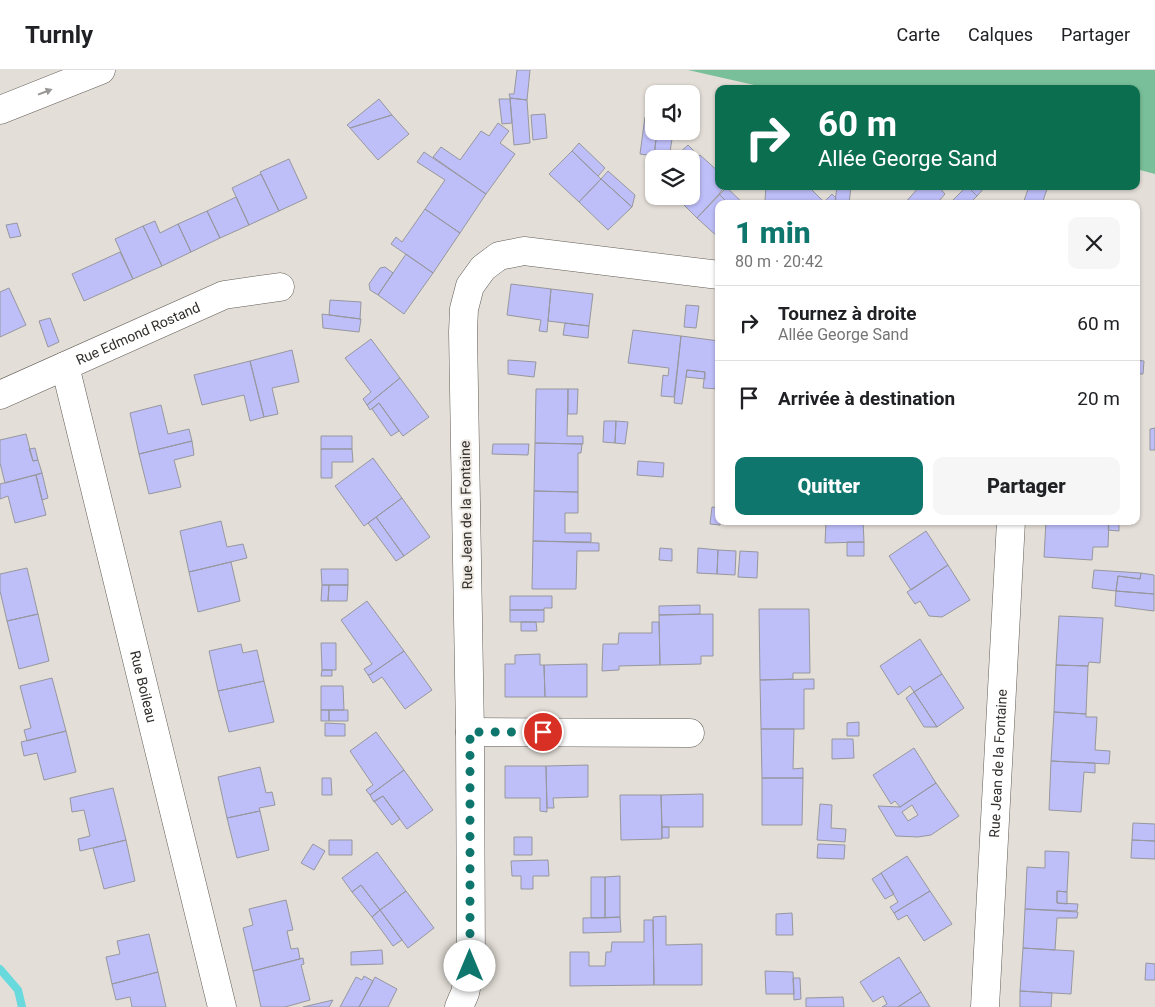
<!DOCTYPE html>
<html lang="fr">
<head>
<meta charset="utf-8">
<style>
	body { margin:0; font-family:Roboto,sans-serif; background:#f6f6f6; color:#202124; height:100vh; display:flex; flex-direction:column; font-size:19px; white-space:nowrap }
	* { box-sizing:border-box; margin:0 }
	p { font-size:16px; color:#757577 }
	.icon { flex:none; width:28px; height:28px; fill:none; stroke:currentColor; stroke-width:2; stroke-linecap:round; stroke-linejoin:round }
	.map { position:relative; flex:1; overflow:hidden }
	.side { position:absolute; left:715px; top:130px; width:425px; height:325px; display:flex; flex-direction:column; background:#fff; border-radius:10px; box-shadow:0 1px 4px #0004 }
	.side>* { flex:none }
	.banner { position:absolute; left:715px; top:15px; width:425px; height:105px; border-radius:10px; box-shadow:0 1px 4px #0004; background:#0b6e4f; color:#fff; overflow:hidden }
	.fabs { position:absolute; left:645px; top:15px; display:grid; gap:10px }
	.fabs a { display:grid; place-items:center; width:55px; height:55px; border-radius:10px; background:#fff; box-shadow:0 1px 4px #0004; font-size:25px }
	.pin { position:absolute; display:grid; place-items:center; width:42px; height:42px; color:#fff; margin:-21px; border:2px solid #fff; border-radius:50%; box-shadow:0 1px 5px #0007 }
	.me { position:absolute; width:55px; margin:-28px; rotate:0deg; stroke-linejoin:round; filter:drop-shadow(0 0 4px #0008) }
	.turn { display:flex; align-items:center; gap:18px; height:105px; padding:0 20px; font-size:22px }
	.turn .icon { width:65px; height:65px; stroke-width:2.5 }
	.turn b { display:block; font-size:35px; line-height:42px }
	.round { display:grid; place-items:center; flex:none; width:52px; height:52px; border-radius:10px; background:#f6f6f6 }
	.summary { display:flex; align-items:center; justify-content:space-between; height:85px; padding:0 20px }
	h1 { font-size:30px; font-weight:800; line-height:38px; color:#0f766e }
	.primary-button { display:flex; gap:10px; margin-top:auto; padding:10px 20px }
	.primary-button a { flex:1; height:58px; border-radius:10px; background:#0f766e; color:#fff; font-size:20px; font-weight:800; line-height:58px; text-align:center }
	.primary-button a+a { background:#f6f6f6; color:#202124 }
	ul { padding:0; list-style:none }
	li { display:flex; align-items:center; gap:15px; height:75px; padding:0 20px; border-top:1px solid #e0e0e0 }
	li div { flex:1 }
	li b { display:block; font-size:19px }
	li em { font-style:normal }
	header { display:flex; align-items:center; gap:30px; box-sizing:border-box; height:70px; padding:0 25px; background:#fff; border-bottom:1px solid #e0e0e0 }
	header strong { font-size:24px }
	nav { display:flex; gap:28px; margin-inline-start:auto; font-size:18px }
	.map>svg:first-child { display:block }
</style>
</head>
<body>
<header>
<strong>Turnly</strong>
<nav><a>Carte</a><a>Calques</a><a>Partager</a></nav>
</header>
<div class="map">
<svg width="1155" height="937" viewBox="0 0 1155 937">
	<rect width="100%" height="100%" fill="#e3ded7"/>
	<path fill="#79c09a" d="M688 0H1155V104L1136 99V19H772Z"/>
	<g fill="none" stroke-linecap="round" stroke-linejoin="round">
		<path stroke="#68d9dc" stroke-width="8" d="M0 899 18 920 22 937"/>
	</g>
	<path fill="#bebef9" stroke="#97979e" fill-rule="evenodd" d="M517 0H530L527 30 510 28 509 24H514Z
		M510 28 527 30 530 73 514 75Z
		M379 29 392 45 350 58 347 55Z
		M499 29H510L512 53 502 54Z
		M545 44 547 68 533 70 531 45Z
		M392 45 409 64 378 90 350 58Z
		M645 47 654 48V61H657L654 86 640 84Z
		M498 53 509 61 500 73 515 84 486 124 433 87 441 77 460 90 481 61 489 66Z
		M657 61 673 63 669 88 654 86Z
		M579 73 605 98 598 106 572 81Z
		M688 75 699 86 691 94V89H679L676 86Z
		M572 81 601 109 579 132 549 104Z
		M424 82 486 124 460 163 425 139 445 110 417 92Z
		M700 85 719 102V116H725L726 118 697 148 675 126H691V94Z
		M289 89 307 128 279 141 260 102Z
		M608 101 635 125 632 137 601 109Z
		M261 104 279 141 249 155 232 118Z
		M601 109 632 137 608 160 579 132Z
		M725 116 744 134H729L719 124Z
		M766 116H808L824 132 832 124 836 128 835 132 833 134H779L765 131Z
		M837 116H851L849 134H833L835 132Z
		M920 116H938L945 124 938 132 939 134H904Z
		M967 116H986L977 126Z
		M967 116 977 126 969 134H954L952 131Z
		M1029 116H1048L1042 134H1023Z
		M719 124 729 134H719V168L697 148Z
		M236 127 249 155 220 168 207 141Z
		M425 139 460 163 433 203 391 174 396 167 402 172Z
		M207 141 220 168 191 182 178 154Z
		M155 151 160 163 178 154 191 182 162 196 143 156Z
		M17 153 21 166 10 168 6 155Z
		M143 156 162 196 133 209 115 169Z
		M120 182 133 209 84 231 72 204Z
		M406 184 433 203 404 244 378 225Z
		M385 197 393 203 378 225 370 220 369 214 380 198Z
		M511 214 551 219 547 262 539 261 541 250 507 245Z
		M9 218 26 255 0 267V222Z
		M551 219 593 224 589 256 548 251Z
		M330 230 361 232 360 249 329 245Z
		M686 235 699 236 696 258 684 257Z
		M322 244 361 249 359 262 323 258Z
		M50 248 59 272 48 277 39 251Z
		M565 253 589 256 588 268 563 265Z
		M633 260 681 266 674 327 661 326 663 305 668 306 669 298 628 293Z
		M681 266 719 271V319L703 318 705 302 687 300 682 334 674 333Z
		M371 269 400 308 367 335 363 329 371 322 345 288Z
		M292 280 299 312 272 318 278 344 264 347 250 291Z
		M1136 286V290L1144 291 1143 304H1136Z
		M508 290 536 292 534 307 508 304Z
		M250 291 264 347 250 351 244 325 202 335 194 305Z
		M687 300 705 302V309L686 307Z
		M400 308 429 347 403 366 379 333 370 340 367 335Z
		M536 319H568L567 366H583V374L535 373Z
		M568 319H578L577 344H568Z
		M379 333 399 361 391 366 372 339Z
		M161 335 168 364 189 359 192 371 139 384 130 343Z
		M604 351H616L615 373 603 372Z
		M616 351 628 352 625 374 615 373Z
		M1155 358V380H1150V359Z
		M26 364 33 391 38 390 42 403 5 413 0 393V370Z
		M321 366H352V379H321Z
		M192 371 194 385 174 390 181 417 149 424 139 384Z
		M535 373 582 374 581 383H578V422L534 421Z
		M493 374H529L528 385 492 384Z
		M35 378 38 390 33 391 29 379Z
		M321 379H352L353 392H332V408H321Z
		M373 388 402 428 364 456 335 416Z
		M638 391 664 393 663 407 637 405Z
		M42 403 48 428 42 430 36 405Z
		M36 405 46 445 15 453 8 426 0 429V414Z
		M534 421 578 422V443H565V463H591V472L533 471Z
		M402 428 430 467 404 486 376 447Z
		M712 437 719 438V451H721L720 455 710 454Z
		M376 447 404 486 396 491 368 453Z
		M221 451 227 477 243 474 247 488 189 502 180 461Z
		M836 451H863L864 472 825 473 826 452Z
		M1046 451H1109L1108 477H1093L1092 490 1044 487Z
		M1109 451H1119V461L1108 460Z
		M926 461 948 495 911 520 889 486Z
		M533 471 599 473V481H577L576 519H532Z
		M847 472H864V486H847Z
		M660 478 672 479V491L659 490Z
		M698 478 718 480 717 504 697 503Z
		M718 480 736 481 735 505 717 504Z
		M740 481 758 482 757 508 738 507Z
		M231 492 240 531 198 542 189 502Z
		M948 495 970 530 942 547 929 546 920 531 915 534 907 522Z
		M27 498 38 544 7 551 0 521V504Z
		M321 499H348V515H322Z
		M1094 500 1141 503 1140 509 1118 506 1116 521 1092 518Z
		M1141 503 1154 505V524L1116 521 1118 506 1140 509Z
		M322 515H329L328 531H321Z
		M329 515H348L347 531H328Z
		M1116 521 1154 524V541L1115 536Z
		M510 526H552V538H544V540H510Z
		M367 531 404 581 371 604 368 605 364 599 372 594 341 550Z
		M700 535V544L659 545V536Z
		M759 539H809L810 603H793V609L760 610Z
		M510 540H544V552H510Z
		M38 544 49 591 19 599 7 551Z
		M713 544V586H701V594L660 595 659 545Z
		M1059 546 1103 548 1100 593 1089 592 1088 596 1056 595Z
		M521 552H536L537 561H521Z
		M652 552H659L660 595 619 596V600L602 601 603 574H618L619 563H652Z
		M920 569 942 604 914 622 910 616 898 625 880 596Z
		M321 573H336V600H322Z
		M241 574 243 583 257 580 264 611 218 621 209 581Z
		M404 581 432 620 405 639 382 607 373 613 368 605 371 604Z
		M540 584V595H544L545 627H505V594H515V585Z
		M587 594V627H545L544 595Z
		M1056 595 1088 596 1086 644 1054 642Z
		M322 600H332V606H321Z
		M942 604 964 638 937 657 914 622Z
		M52 608 66 661 27 671 24 660 31 658 20 616Z
		M814 609V619H804V659H761L760 610Z
		M264 611 274 652 229 662 218 621Z
		M321 616H343L344 640H321Z
		M914 622 937 657H924L906 628Z
		M321 640H329V651H321Z
		M329 640H348V651H329Z
		M1054 642 1086 644V647H1097L1095 680 1110 681 1109 694 1051 691Z
		M859 652V666H847V653Z
		M325 653 345 654V666H325Z
		M761 659H794L793 699 803 698V708H762Z
		M66 661 76 702 44 710 37 683 24 686 21 672Z
		M376 662 404 700 370 725 366 720 373 715 350 681Z
		M832 669H853L854 688 832 689Z
		M914 678 936 713 900 737 895 731 891 734 873 705Z
		M1051 691 1095 693V703L1084 702 1081 742 1049 740Z
		M588 695V727L553 728 554 738H547L546 696Z
		M505 696H546L547 742 540 741V728H505Z
		M260 697 266 723 272 722 275 735 259 738 260 741 227 748 218 707Z
		M404 700 433 740 407 759 383 726 374 732 370 725Z
		M322 708H331L332 725H322Z
		M762 708H803L802 755H762Z
		M936 713 959 746 931 765 918 767 896 766 878 736 900 737ZM912 735 918 745 908 751 902 742Z
		M113 718 126 770 80 781 78 769 90 766 84 740 72 742 70 728Z
		M703 724V757H662L661 725Z
		M620 725H661L662 769 621 770Z
		M383 726 400 749 392 755 374 731Z
		M820 734 832 735 831 758 846 759 845 772 817 770Z
		M260 741 269 780 237 788 227 748Z
		M1133 753 1155 754V771L1132 770Z
		M662 757H669V768H662Z
		M514 767H532V785H514Z
		M126 770 135 811 104 819 93 778Z
		M329 770H352V785H329Z
		M1132 770 1155 771V789L1131 788Z
		M313 774 325 781 314 800 301 793Z
		M818 774 845 775 844 789 817 788Z
		M1045 781 1069 782 1067 822 1057 821V833L1078 834 1077 841 1025 839 1027 797 1045 798Z
		M377 782 406 821 380 840 361 815 352 822 342 808Z
		M907 786 930 821 894 843 890 837 898 832 881 803Z
		M548 790 549 806H533V819H521V806H512L511 791Z
		M881 803 894 824 885 829 872 809Z
		M620 806V847L605 848V807Z
		M591 807H605V848H591Z
		M361 815 380 840 372 847 352 822Z
		M406 821 434 858 408 878 380 840Z
		M930 821 952 854 924 871 907 845 898 850 894 843Z
		M1057 821 1067 822V834L1057 833Z
		M286 830 293 860 287 861 291 879 298 878 300 889 253 901 243 858 253 855 249 839Z
		M1025 839 1078 842 1077 848H1057L1055 880 1023 878Z
		M380 840 402 870 393 876 372 847Z
		M792 843 793 865H776V844Z
		M666 846V875L702 874V915H654L653 847Z
		M620 847 621 862 583 863V848Z
		M644 850H653L654 915 570 916V882H589V896H605L606 882H611L612 872H644Z
		M149 864 158 902 112 914 106 887 120 884 117 871Z
		M1023 878 1074 881 1071 924 1020 921Z
		M382 880 383 894 351 895V882Z
		M899 887 921 922 898 937H882L887 934 883 926 873 932 860 912Z
		M303 888 304 894 301 895 310 930 285 937H261L253 901Z
		M1146 893 1155 894V910H1145Z
		M765 901 793 902 794 924H766Z
		M158 902 166 937H132L130 927 116 930 112 914Z
		M364 906 373 911 359 937H340L356 907 362 910Z
		M375 907 397 919 388 937H359Z
		M793 908H800L801 929 794 930Z
		M1020 921 1052 923 1051 937H1020Z
		M921 922 930 937H898Z
		M843 927 844 937H806V928Z
		M333 930 329 937H303Z"/>
	<g fill="none" stroke-linecap="round" stroke-linejoin="round">
		<defs>
			<g id="minor">
				<path id="s1" d="M65 296 222 937"/>
				<path id="s2" d="M0 325 224 225 280 217"/>
				<path d="M470 662 690 663"/>
				<path d="M459 937 465 923 471 895 470 662 463 262 464 239 470 216 483 198 499 186 524 181 719 205"/>
				<path id="s3" d="M985 937 1011 451"/>
			</g>
			<path id="motorway" d="M0 40 101 0"/>
		</defs>
		<use href="#minor" stroke="#625d57" stroke-width="29"/>
		<use href="#motorway" stroke="#625d57" stroke-width="29"/>
		<use href="#minor" stroke="#fff" stroke-width="28"/>
		<use href="#motorway" stroke="#fff" stroke-width="28"/>
	</g>
	<defs><path id="oneway-solid" d="M-6-.8H1V-3.2L6.5 0L1 3.2V.8H-6Z" transform="scale(1.25)"/></defs>
	<use fill="#989796" href="#oneway-solid" transform="translate(45 22) rotate(-21)"/>
	<g fill="none" stroke-linecap="round" stroke-linejoin="round">
		<path stroke="#0f766e" stroke-width="9" stroke-dasharray="0 16.2" d="M470 896V662H543"/>
	</g>
	<g text-anchor="middle" dominant-baseline="central" stroke-width="4" stroke-linejoin="round" paint-order="stroke">
		<g font-size="14" fill="#312f2c" stroke="#f0ebe4">
			<text stroke="none"><textPath href="#s2" startOffset="151">Rue Edmond Rostand</textPath></text>
			<text transform="translate(466 445) rotate(-91)">Rue Jean de la Fontaine</text>
			<text stroke="none"><textPath href="#s1" startOffset="330">Rue Boileau</textPath></text>
			<text stroke="none"><textPath href="#s3" startOffset="244">Rue Jean de la Fontaine</textPath></text>
		</g>
	</g>
</svg>
<div class="fabs">
<a><svg class="icon" aria-label="sound" viewBox="0 0 24 24"><path d="M4 9h4l5-4v14l-5-4H4zM17 9q2 3 0 6"/></svg></a>
<a><svg class="icon" aria-label="layers" viewBox="0 0 24 24"><path d="M12 4l9 5-9 5-9-5zM3 14l9 5 9-5"/></svg></a>
</div>
<div class="pin" style="left:543px;top:662px;background:#d93025"><svg class="icon" aria-label="arrive" viewBox="0 0 24 24"><path d="M6 21V4h12l-3 4 3 4H6"/></svg></div>
<svg class="me" style="left:470px;top:896px" viewBox="-20 -20 40 40"><circle r="19" fill="#fff"/><path d="M0-13L10 11 0 6-10 11z" fill="#0f766e"/></svg>
<div class="banner">
<div class="turn"><svg class="icon" aria-label="right" viewBox="0 0 24 24"><path d="M7 20v-9h11M14 6l5 5-5 5"/></svg><div><b>60 m</b>Allée George Sand</div></div>
</div>
<section class="side">
<div class="summary"><div><h1>1 min</h1><p>80 m · 20:42</p></div><a class="round"><svg class="icon" aria-label="close" viewBox="0 0 24 24"><path d="M6 6l12 12M18 6L6 18"/></svg></a></div>
<ul>
<li><svg class="icon" aria-label="right" viewBox="0 0 24 24"><path d="M7 20v-9h11M14 6l5 5-5 5"/></svg><div><b>Tournez à droite</b><p>Allée George Sand</p></div><em>60 m</em></li>
<li><svg class="icon" aria-label="arrive" viewBox="0 0 24 24"><path d="M6 21V4h12l-3 4 3 4H6"/></svg><div><b>Arrivée à destination</b></div><em>20 m</em></li>
</ul>
<div class="primary-button"><a>Quitter</a><a>Partager</a></div>
</section>
</div>
</body>
</html>
